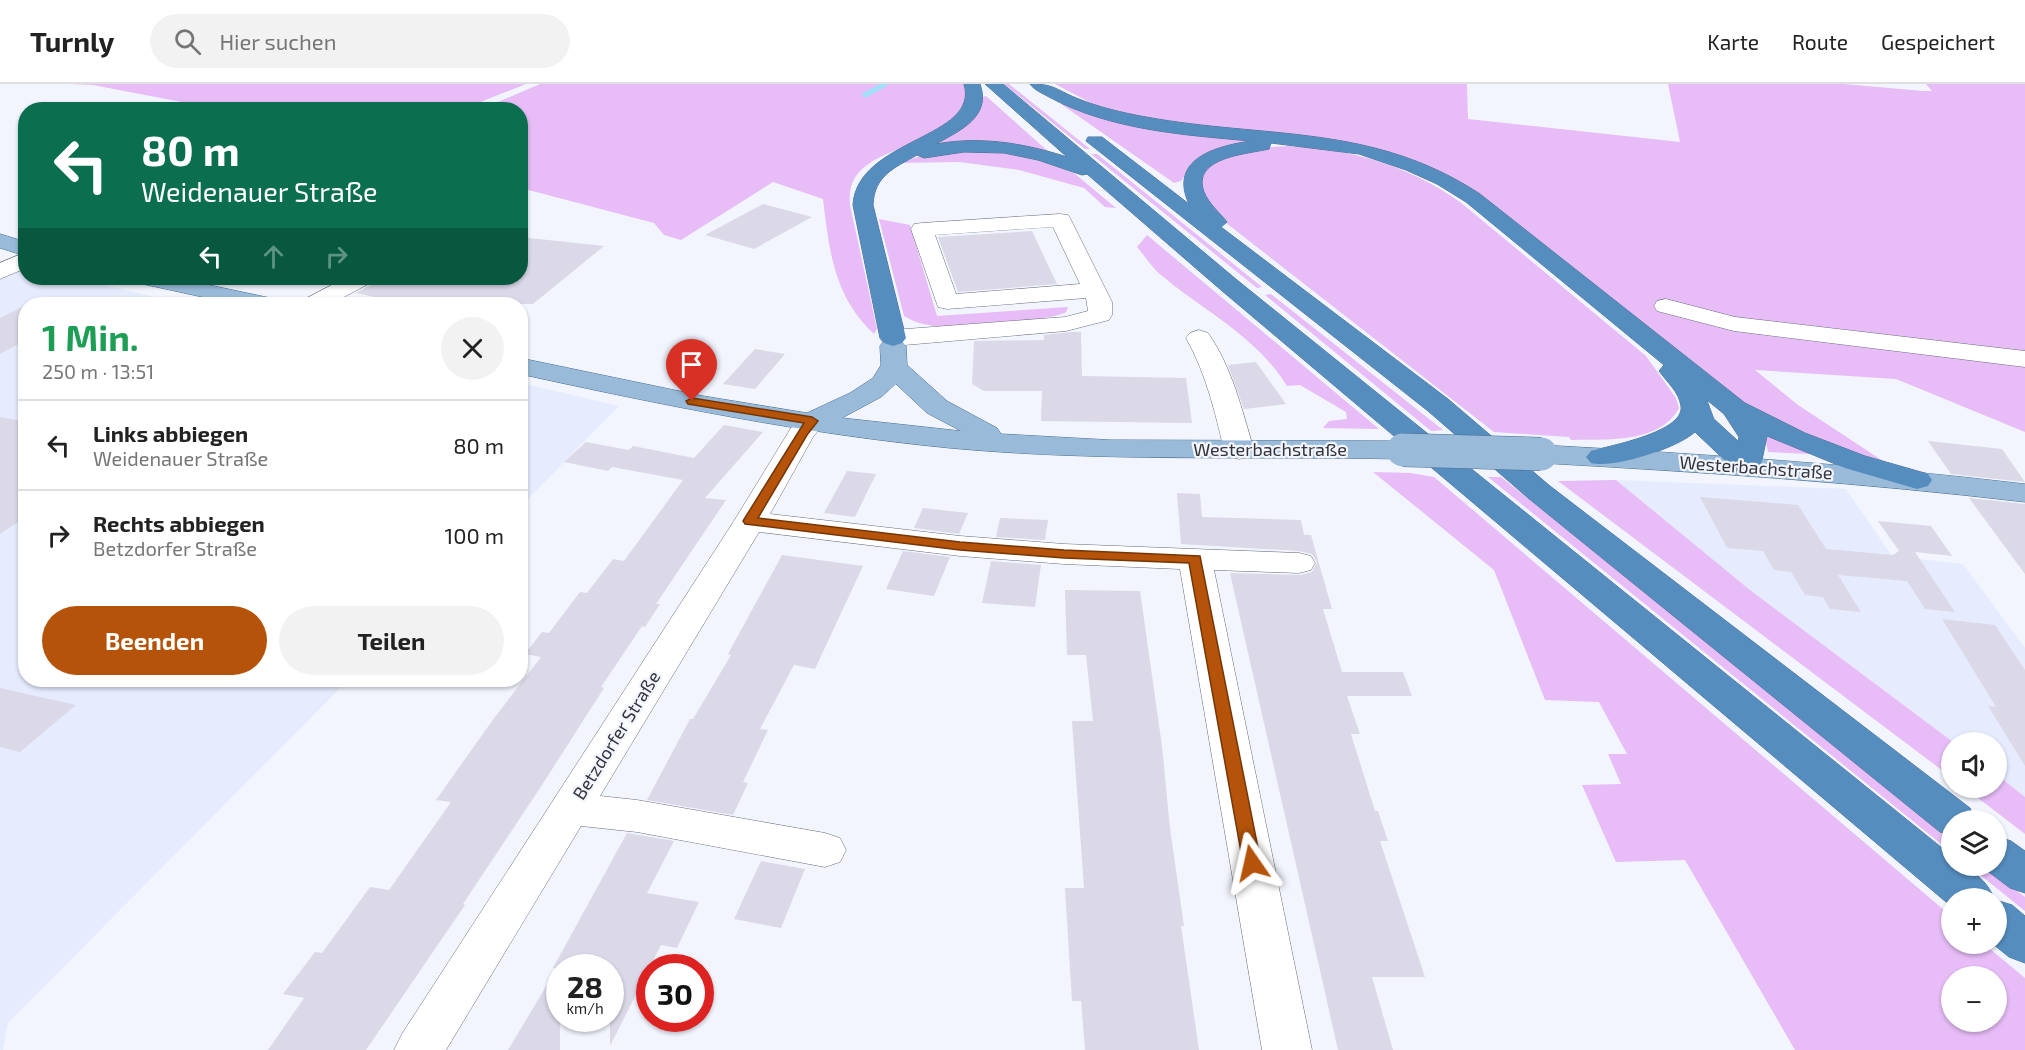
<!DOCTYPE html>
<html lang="de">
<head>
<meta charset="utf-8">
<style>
	body { margin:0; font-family:"Exo 2",sans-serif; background:#f2f2f2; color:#222; height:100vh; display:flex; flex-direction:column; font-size:22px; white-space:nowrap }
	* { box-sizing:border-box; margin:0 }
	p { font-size:20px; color:#767676 }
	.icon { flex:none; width:33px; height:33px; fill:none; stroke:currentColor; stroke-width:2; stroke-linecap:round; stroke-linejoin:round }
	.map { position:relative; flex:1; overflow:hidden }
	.sheet { position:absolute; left:18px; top:213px; width:510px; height:390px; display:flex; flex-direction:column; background:#fff; border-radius:24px; box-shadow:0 2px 4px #0004 }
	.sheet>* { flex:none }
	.banner { position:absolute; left:18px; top:18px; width:510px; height:183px; border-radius:24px; box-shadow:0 2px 4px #0004; background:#0b6e4f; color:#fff; overflow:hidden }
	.buttons { position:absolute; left:1941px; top:648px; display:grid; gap:12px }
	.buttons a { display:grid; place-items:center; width:66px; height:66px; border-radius:50%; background:#fff; box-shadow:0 2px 4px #0004; font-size:30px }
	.speed { position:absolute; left:546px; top:870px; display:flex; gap:12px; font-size:30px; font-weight:700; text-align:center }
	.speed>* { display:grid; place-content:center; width:78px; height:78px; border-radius:50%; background:#fff; box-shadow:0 2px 4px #0004; line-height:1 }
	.speed small { font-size:15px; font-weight:400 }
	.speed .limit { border:9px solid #d22; background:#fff; color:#111 }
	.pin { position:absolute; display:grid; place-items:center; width:51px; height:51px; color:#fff; margin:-62px -26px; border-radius:50% 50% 50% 0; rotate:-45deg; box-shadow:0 0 6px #0007 }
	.pin .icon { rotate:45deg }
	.me { position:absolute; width:66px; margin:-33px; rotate:349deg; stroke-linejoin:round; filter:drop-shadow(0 0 4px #0008) }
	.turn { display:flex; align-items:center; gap:21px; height:126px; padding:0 24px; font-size:27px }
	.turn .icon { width:78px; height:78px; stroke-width:2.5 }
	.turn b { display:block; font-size:42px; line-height:51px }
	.lanes { display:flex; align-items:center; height:57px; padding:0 24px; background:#0003; justify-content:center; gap:30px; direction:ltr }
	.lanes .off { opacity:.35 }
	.round { display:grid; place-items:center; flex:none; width:63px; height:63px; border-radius:32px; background:#f2f2f2 }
	.headline { display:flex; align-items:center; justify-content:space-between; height:102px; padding:0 24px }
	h1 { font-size:36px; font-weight:700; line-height:45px; color:#1e9e55 }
	.cta { display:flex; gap:12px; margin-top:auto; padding:12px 24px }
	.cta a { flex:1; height:69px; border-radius:36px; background:#b45309; color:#fff; font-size:24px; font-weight:700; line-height:69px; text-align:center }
	.cta a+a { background:#f2f2f2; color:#222 }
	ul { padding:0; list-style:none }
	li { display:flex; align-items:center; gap:18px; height:90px; padding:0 24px; border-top:2px solid #e0e0e0 }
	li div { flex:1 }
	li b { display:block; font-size:22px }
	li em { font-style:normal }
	header { display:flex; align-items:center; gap:36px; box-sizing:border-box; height:84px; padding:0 30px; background:#fff; border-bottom:2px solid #e0e0e0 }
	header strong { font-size:28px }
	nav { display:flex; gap:33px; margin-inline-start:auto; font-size:21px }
	.search { width:420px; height:54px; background:#f2f2f2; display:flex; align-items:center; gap:15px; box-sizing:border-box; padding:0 21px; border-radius:33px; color:#767676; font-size:22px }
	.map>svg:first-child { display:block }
</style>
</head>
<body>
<header>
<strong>Turnly</strong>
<div class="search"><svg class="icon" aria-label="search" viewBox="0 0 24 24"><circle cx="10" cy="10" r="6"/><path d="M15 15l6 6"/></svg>Hier suchen</div>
<nav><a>Karte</a><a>Route</a><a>Gespeichert</a></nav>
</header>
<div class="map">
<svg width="2025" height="966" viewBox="0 0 2025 966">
	<rect width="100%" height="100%" fill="#f2f5fe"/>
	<path fill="#e6ecfe" d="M0 176 25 182 26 194H74L185 220H26V596H348L8 939 3 966H0Z
		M521 299 619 322 521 422 520 299Z
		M1616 396 1846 405 1892 472 1963 480 2025 564V713L1997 691 1996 658H1953L1750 506Z"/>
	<path fill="#e7bcf7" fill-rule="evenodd" d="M69 0H526L473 21 484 24 540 0H964L967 15C962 22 958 33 951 38 938 46 923 54 910 60 880 74 846 81 850 121L877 245 874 250C834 213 829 166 823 115L773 98 681 156 664 151 654 139 521 104 520 26 218 25 93 1Z
		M1004 0H1009L1090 65H1085Z
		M1043 0 1093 20 1055 0H1467L1468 35 1680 58 1668 0H1844L1923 7H1932L1926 0H2025V348L1896 295 1755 286 1798 321 1883 377 1814 358 1739 317 1450 94 1420 79 1386 68 1138 33 1103 25Z
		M986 12 1050 69 931 62C952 50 977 39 982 13Z
		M1061 20H1067L1270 57 1191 82 1181 97 1174 99Z
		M1287 62C1352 65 1407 81 1460 118L1646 272 1676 314 1679 324C1660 360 1605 355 1571 356L1569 353 1494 348 1221 135C1216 128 1207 120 1204 112 1187 70 1261 63 1287 62Z
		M989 65 1042 76 1074 89 1116 124 1105 123 1084 104 1019 86 959 78 898 79 921 72Z
		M1091 70H1097L1262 203 1257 204Z
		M879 135 910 141 937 232 1068 223 1066 228C1052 237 955 243 935 242 925 241 913 238 904 232Z
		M1147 151 1379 345 1323 344 1329 337 1347 335 1346 328 1300 301 1287 302C1255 251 1205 228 1161 191 1152 184 1145 172 1137 163Z
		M1271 210 1443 346 1431 347 1265 211Z
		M1764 349 1809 367 1810 370 1768 368Z
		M1373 388 1411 389 1434 393 1951 832 1952 860H1984L2025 894V966H1795L1685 776 1616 778 1582 701 1621 700 1608 670H1627L1599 618 1545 616 1494 486ZM1952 892H1996V938H1952Z
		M1488 393H1501L1951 754V768Z
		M1616 396 1750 506 1953 658 1951 693 1558 397Z
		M1997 691 2025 713V750L1965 704H1996Z
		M1969 782H1985L2025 813V827Z"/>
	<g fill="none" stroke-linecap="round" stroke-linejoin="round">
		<path stroke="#a0e0f8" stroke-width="5" d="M865 11 885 0"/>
	</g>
	<path fill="#dbd8e8" d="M763 120 812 133 754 165 705 151Z
		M1032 147 1057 200 958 208 938 153Z
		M520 153 604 162 533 220H407L356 209 371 201 376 194H520Z
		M26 221V256L0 270V234Z
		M1071 248H1081L1082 292 1186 294 1192 339 1041 337 1042 307H984L972 300 974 257 1044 256V251Z
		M755 265 785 270 755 305 723 300Z
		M1256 278 1286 320 1244 325 1228 281Z
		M0 333 26 338V433L0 450Z
		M724 341 763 348 705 414 726 416 656 520H660L645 543 642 542 601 603 604 604 542 701 463 820 465 821 366 966H268L304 914 283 910 315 868 322 869 370 803 389 806 451 718 436 716 492 637 541 573 525 570 542 548 549 549 580 508 587 509 613 475 624 477 683 396 612 383 608 387 564 378 586 358 629 366 633 362 694 374Z
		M1928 357 2002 365 2025 398 1951 390Z
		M847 387 876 390 855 433 824 429Z
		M1177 409 1200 410 1202 433 1301 436 1304 451H1311L1332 525H1323L1342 588H1403L1412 612H1347L1360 650H1351L1375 727H1378L1388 757H1380L1425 893H1372L1393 966H1338L1230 489 1300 491 1312 488 1317 478 1312 470 1299 467 1181 460Z
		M1700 413 1798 421 1826 465 1893 471 1899 467 1878 437 1931 442 1952 472 1915 468 1955 528 1925 525 1907 497 1838 491 1861 528 1830 525 1823 513 1805 511 1791 488 1774 486 1763 467 1727 464Z
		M1969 414 2025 420V490Z
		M923 424 968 429 959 450 914 444Z
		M1000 434 1048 436 1045 456 996 453Z
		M903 467 950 473 934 512 886 505Z
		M782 471 863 482 815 585 794 581 760 645 768 646 743 698 748 699 733 731 647 716 690 635H693L731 571 728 570Z
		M991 477 1041 481 1035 523 982 519Z
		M1065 506 1140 507 1162 662 1170 744 1184 842H1181L1199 966H1085L1081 917H1072L1065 804H1084L1072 637H1093L1086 571H1067Z
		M1942 535 1995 541 2025 586V682L1988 622 1996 623Z
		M0 604 76 621 20 668 0 663Z
		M627 749 674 757 647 809 699 818 677 864 661 861 610 962V884H560V966H508L557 884H553Z
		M761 777 805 785 781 844 734 835Z"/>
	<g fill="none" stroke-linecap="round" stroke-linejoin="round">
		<defs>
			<path id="minor" d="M1060 130 1068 131 1071 136 1112 218V231L1109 236 1066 247 893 262 884 259 880 254 884 249 893 246 1065 233 1088 227 1086 214 947 225 938 223 911 145 914 140 922 139ZM1053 143 1080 200 956 210 935 151Z
				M26 168V184L0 195V179Z
				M345 194H374L370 199 331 220H302L305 215Z
				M1666 215 1735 233 2025 267V283L1734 247 1657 227 1654 222 1657 217Z
				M1199 246 1208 249C1232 283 1242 326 1254 366L1249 372 1239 375 1229 372 1224 366C1215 328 1206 289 1186 254L1190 249Z
				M812 329 822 331 826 337 813 353 770 430 960 452 1064 460 1299 469 1311 472 1315 479 1311 486 1299 489 1214 486 1312 966H1262L1180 485 1064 480 960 472 759 448 600 712 637 716 825 749 840 754 846 766 840 778 825 783 637 748 581 742 446 966H394L402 950 734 437 791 344 802 331Z"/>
			<path id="major" d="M0 150 26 158V172L0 164Z
				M134 194H176L275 215 278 220H235L138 199Z
				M893 254 902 257 906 262 907 281 947 317 997 344 1001 350 1110 356 1403 357 1413 360 1418 366 1413 372 1403 375C1252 372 1100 378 950 364 805 350 662 321 520 290V274L703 312 807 329 850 309 873 294 881 281 880 262 884 257ZM896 300 927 329 961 347 842 334 881 313Z
				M1541 361C1703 370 1864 381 2025 400V418C1864 399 1703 388 1541 379L1531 376 1526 370 1531 364Z"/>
			<path id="highway" d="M964 0H980C992 33 959 47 936 60 980 52 1024 59 1067 73L985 0H1003L1237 196 1952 772V782C1971 782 1987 797 1994 814H1952V823L1221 206 1087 90 1082 91 1038 76 1004 69 964 68 924 74 917 71C894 84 874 92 873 121L906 254 902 259 893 262 884 259 880 254 853 121C857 54 981 55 964 0Z
				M1030 0C1054 0 1055 5 1076 14 1098 23 1123 29 1146 33 1266 55 1372 39 1480 110L1745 319 1805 349 1865 372 1928 390 1932 396 1928 402 1917 405 1845 384 1767 352 1761 381 1756 387 1746 390 1736 387 1695 348C1677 364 1614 385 1591 379L1586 373 1591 367C1609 362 1685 348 1681 322 1679 308 1667 298 1659 287L1664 281 1466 118 1437 100 1406 86 1359 70 1271 59 1269 65C1248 70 1191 73 1204 108 1209 120 1219 128 1227 138L1221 143 1448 315 1550 402 1970 724 1975 736H1952V751L1940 748 1528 414 1428 327 1086 57 1088 53H1102L1189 120C1168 75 1216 62 1251 57 1184 51 1110 46 1049 13 1042 9 1034 6 1030 0ZM1707 316 1724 330 1739 353 1738 357 1714 335Z
				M1996 752 2011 757 2025 767V809L2010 804 1981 782H1996Z
				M1996 816 2012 821 2025 832V879L2009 873 1993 860H1996Z"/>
		</defs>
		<use href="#minor" stroke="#676c79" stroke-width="1"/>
		<use href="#major" stroke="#496e91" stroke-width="1"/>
		<use href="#highway" stroke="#496e91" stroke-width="1"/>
		<use href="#minor" fill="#fff" fill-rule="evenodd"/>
		<use href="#major" fill="#99bbd9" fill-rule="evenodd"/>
		<use href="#highway" fill="#558dbf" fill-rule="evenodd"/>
		<defs>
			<path id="major-bridge" d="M1403 366 1541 370"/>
		</defs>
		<use href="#major-bridge" stroke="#496e91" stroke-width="34" stroke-linecap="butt"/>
		<use href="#major-bridge" stroke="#99bbd9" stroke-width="33"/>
	</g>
	<path fill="#b45309" stroke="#753606" stroke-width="1.5" d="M692 314 812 333 818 337 807 351 758 434 960 458 1064 466 1200 472 1261 779 1258 784 1252 786 1246 784 1243 779 1189 479 1064 474 960 466 745 440 743 437 804 339 688 320 686 317Z"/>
	<g text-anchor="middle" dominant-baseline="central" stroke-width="4.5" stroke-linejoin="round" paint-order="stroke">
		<g font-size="18" fill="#33353b" stroke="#f2f5fe">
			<text x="1270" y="365">Westerbachstraße</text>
			<text transform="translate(1756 383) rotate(4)">Westerbachstraße</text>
			<text transform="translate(616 651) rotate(-58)">Betzdorfer Straße</text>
		</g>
	</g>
</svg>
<div class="buttons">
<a><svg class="icon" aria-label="sound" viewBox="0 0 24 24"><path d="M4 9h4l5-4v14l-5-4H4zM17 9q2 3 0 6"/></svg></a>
<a><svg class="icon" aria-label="layers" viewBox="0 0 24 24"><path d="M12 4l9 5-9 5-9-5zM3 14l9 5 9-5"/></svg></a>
<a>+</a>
<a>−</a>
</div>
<div class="speed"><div>28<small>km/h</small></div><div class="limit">30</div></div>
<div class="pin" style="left:692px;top:317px;background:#d93025"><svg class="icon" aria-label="arrive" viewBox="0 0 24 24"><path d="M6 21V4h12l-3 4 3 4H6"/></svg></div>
<svg class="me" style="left:1252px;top:779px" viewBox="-20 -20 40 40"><path d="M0-17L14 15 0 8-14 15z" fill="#b45309" stroke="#fff" stroke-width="4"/></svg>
<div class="banner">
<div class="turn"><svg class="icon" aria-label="left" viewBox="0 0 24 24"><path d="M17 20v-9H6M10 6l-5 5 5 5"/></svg><div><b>80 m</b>Weidenauer Straße</div></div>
<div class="lanes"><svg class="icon" aria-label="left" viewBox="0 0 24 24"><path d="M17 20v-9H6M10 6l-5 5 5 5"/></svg><svg class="icon off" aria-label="ahead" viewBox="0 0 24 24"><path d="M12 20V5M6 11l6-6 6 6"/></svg><svg class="icon off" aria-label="right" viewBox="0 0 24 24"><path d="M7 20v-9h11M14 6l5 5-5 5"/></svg></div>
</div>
<section class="sheet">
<div class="headline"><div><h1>1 Min.</h1><p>250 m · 13:51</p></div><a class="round"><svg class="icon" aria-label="close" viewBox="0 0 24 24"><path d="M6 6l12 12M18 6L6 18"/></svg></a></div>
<ul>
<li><svg class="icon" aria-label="left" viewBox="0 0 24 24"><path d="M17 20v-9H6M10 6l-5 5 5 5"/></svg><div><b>Links abbiegen</b><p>Weidenauer Straße</p></div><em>80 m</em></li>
<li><svg class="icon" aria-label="right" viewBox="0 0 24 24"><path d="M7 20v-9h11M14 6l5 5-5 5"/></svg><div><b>Rechts abbiegen</b><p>Betzdorfer Straße</p></div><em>100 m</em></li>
</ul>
<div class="cta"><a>Beenden</a><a>Teilen</a></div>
</section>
</div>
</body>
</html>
